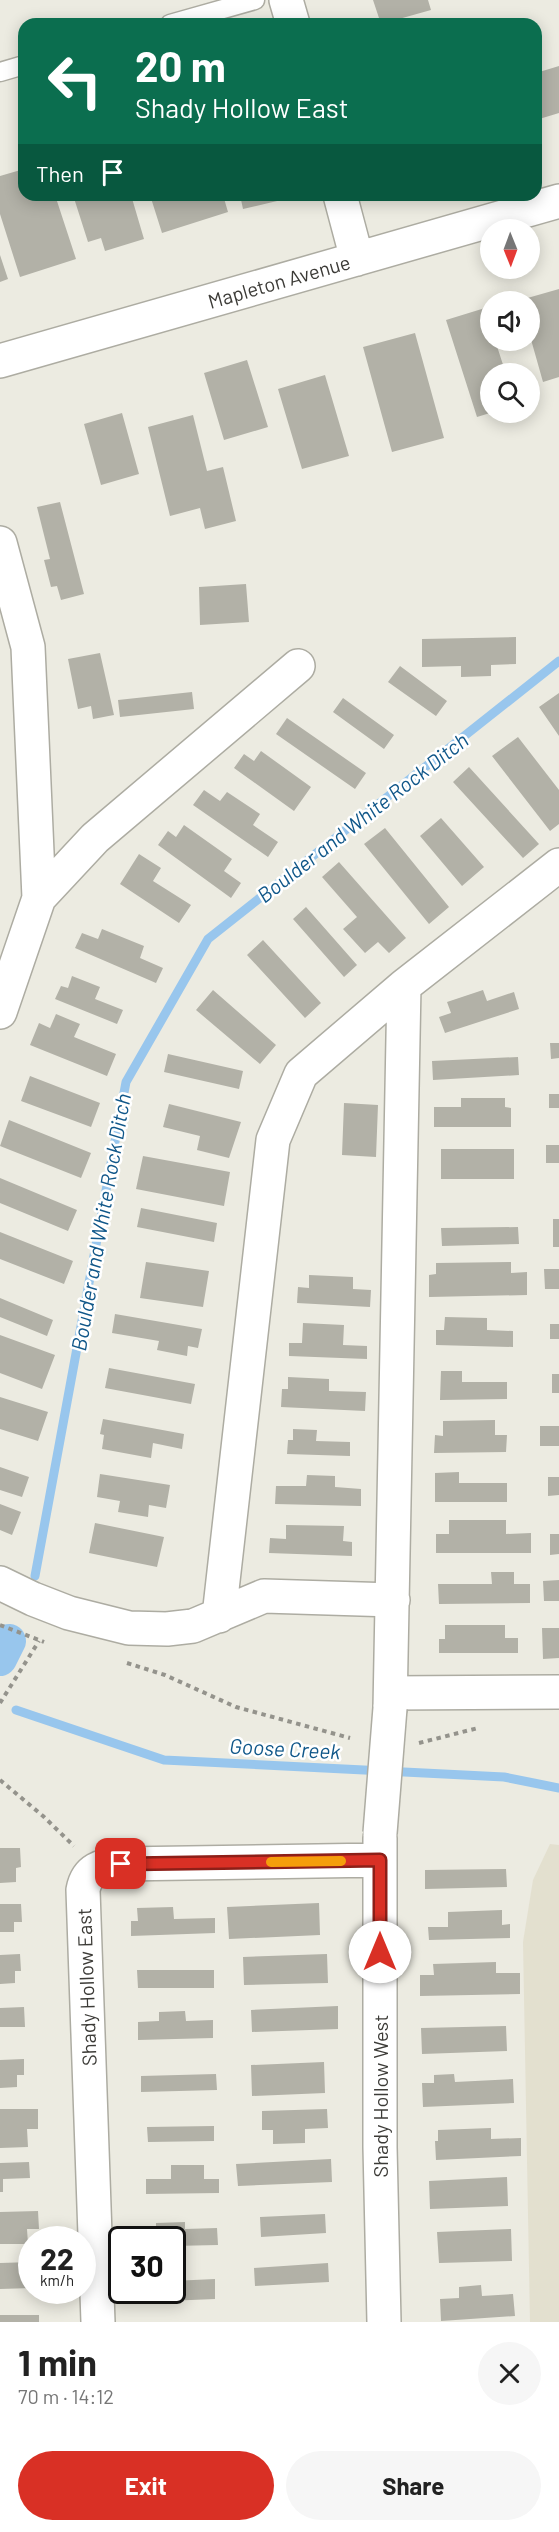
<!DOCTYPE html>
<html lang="en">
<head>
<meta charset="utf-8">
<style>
	body { margin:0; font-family:Barlow,sans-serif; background:#f6f6f6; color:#222; height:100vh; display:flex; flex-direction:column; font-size:22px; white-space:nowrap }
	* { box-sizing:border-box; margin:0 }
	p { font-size:20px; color:#767676 }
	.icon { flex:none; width:33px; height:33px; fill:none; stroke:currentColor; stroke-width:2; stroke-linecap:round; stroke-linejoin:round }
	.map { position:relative; height:2322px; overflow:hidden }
	.sheet { display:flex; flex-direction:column; background:#fff; flex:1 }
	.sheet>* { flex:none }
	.hud { position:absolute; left:18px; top:18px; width:524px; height:183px; border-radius:18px; box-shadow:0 3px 15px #0003; background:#0b6e4f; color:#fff; overflow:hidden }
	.needle { width:39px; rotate:179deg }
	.controls { position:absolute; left:480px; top:219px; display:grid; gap:12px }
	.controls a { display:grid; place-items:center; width:60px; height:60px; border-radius:50%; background:#fff; box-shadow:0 3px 15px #0003; font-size:30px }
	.speed { position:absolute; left:18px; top:2226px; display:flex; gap:12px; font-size:30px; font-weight:700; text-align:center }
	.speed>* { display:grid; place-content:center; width:78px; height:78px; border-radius:50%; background:#fff; box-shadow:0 3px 15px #0003; line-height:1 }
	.speed small { font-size:15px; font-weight:400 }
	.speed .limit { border:3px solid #111; border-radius:9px; background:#fff; color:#111 }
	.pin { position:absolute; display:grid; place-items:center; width:51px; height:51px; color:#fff; margin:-26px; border-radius:12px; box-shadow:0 3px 9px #0006 }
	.me { position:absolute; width:66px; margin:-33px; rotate:0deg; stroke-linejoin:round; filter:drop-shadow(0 0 4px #0008) }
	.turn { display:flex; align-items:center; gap:21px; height:126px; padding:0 18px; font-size:27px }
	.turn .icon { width:78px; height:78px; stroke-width:2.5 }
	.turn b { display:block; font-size:42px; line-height:51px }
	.then { display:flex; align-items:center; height:57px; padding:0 18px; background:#0003; gap:12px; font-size:22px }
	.round { display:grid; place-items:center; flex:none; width:63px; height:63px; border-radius:32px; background:#f6f6f6 }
	.headline { display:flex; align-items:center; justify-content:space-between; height:102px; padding:0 18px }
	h1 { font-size:36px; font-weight:700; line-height:45px }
	.action { display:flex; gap:12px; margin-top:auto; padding:12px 18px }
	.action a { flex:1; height:69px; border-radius:36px; background:#d93025; color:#fff; font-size:24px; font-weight:700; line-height:69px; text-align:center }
	.action a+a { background:#f6f6f6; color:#222 }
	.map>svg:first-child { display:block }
</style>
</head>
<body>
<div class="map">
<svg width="559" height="2322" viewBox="0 0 559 2322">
	<rect width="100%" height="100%" fill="#ecebe1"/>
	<path fill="#e3e0cf" d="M550 1844 559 1845V2322H530L523 1942 533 1880Z"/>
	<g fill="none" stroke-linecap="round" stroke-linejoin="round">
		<path stroke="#98c6ed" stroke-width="9" d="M35 1576 126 1082 208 939 559 661
			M16 1710 164 1760 504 1777 559 1788"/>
		<path stroke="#98c6ed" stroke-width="34" d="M0 1659 9 1641"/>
	</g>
	<path fill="#b2b1a7" d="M373 0H428L431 10 381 24Z
		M559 66V113L536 120V73Z
		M24 169V195H55L76 259 20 277 0 214V176Z
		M73 195H131L144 239 105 251 101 238 88 242Z
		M150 195H223L228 212 162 233Z
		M240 195H294V197L243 209Z
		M0 255 8 279 0 282Z
		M559 289V377L543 382 530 336V302L517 301Z
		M485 308 490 325V340H495L506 374H490V413L477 417 446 320Z
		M415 333 444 438 392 452 363 347Z
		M247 360 268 427 224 440 204 373Z
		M325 375 349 456 302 469 278 389Z
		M122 413 139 474 101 485 84 424Z
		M193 415 207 471 223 467 236 521 205 529 200 508 170 516 148 427Z
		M60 502 84 594 61 600 57 586 51 587 44 560 50 559 37 507Z
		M246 584 249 622 200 625 199 587Z
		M516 637V664L491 665V676L461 677V666L422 667V639Z
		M100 653 114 715 93 719 91 706 78 709 68 659Z
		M400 666 447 701 436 716 388 682Z
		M192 692 194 709 120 717 118 700Z
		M559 693V736L539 707Z
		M343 698 394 735 384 749 333 712Z
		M287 718 366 773 355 789 276 734Z
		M518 737 559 790V824L550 831 492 756Z
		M261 751 311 787 294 811 234 768 244 754 254 761Z
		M469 767 539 844 523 858 453 782Z
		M204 790 220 801 227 792 260 814 253 825 278 842 268 857 193 805Z
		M441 818 484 867 462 886 420 836Z
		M184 825 232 859 224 871 241 883 231 898 158 845 168 831 176 837Z
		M385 828 449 907 429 924 364 844Z
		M139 854 161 868 153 881 191 905 179 923 120 884Z
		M339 862 406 938 389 953 378 942 365 953 343 929 357 917 322 877Z
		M306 907 357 965 344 977 293 919Z
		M102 929 144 946 140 958 163 968 156 983 75 948 82 933 98 939Z
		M263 940 321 1003 305 1018 247 955Z
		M72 976 100 987 95 999 123 1010 117 1024 55 999 61 986 68 988Z
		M213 990 276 1045 260 1064 196 1010Z
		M483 990 487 1001 514 992 519 1009 445 1033 439 1017 451 1013 447 1002Z
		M56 1014 80 1024 74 1037 116 1054 107 1076 30 1045 39 1023 50 1028Z
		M550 1043H559V1058L551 1059Z
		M168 1054 243 1071 239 1089 164 1072Z
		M518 1057 519 1075 433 1080 432 1061Z
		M30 1076 100 1103 91 1127 21 1101Z
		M549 1094H559V1108H549Z
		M461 1098H505V1107L511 1108V1127H434V1107H461Z
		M344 1103 378 1105 376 1157 342 1155Z
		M169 1104 241 1122 229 1158 197 1150 200 1136 163 1127Z
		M9 1120 91 1153 81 1178 0 1146Z
		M546 1145H559V1163H546Z
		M441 1149H514V1179H441Z
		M143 1156 230 1172 224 1206 136 1189Z
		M0 1178 77 1210 68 1231 0 1203Z
		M141 1208 217 1223 214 1242 137 1227Z
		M553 1219H559V1247H553Z
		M518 1227 519 1244 442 1246 441 1228Z
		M0 1232 73 1261 64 1284 0 1259Z
		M146 1262 209 1271 203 1307 140 1298Z
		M511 1262V1273L527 1272V1295L429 1297V1275L436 1274V1263Z
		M544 1269H559V1289H545Z
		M309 1275 353 1277V1289L371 1290 370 1307 297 1303 298 1287 309 1288Z
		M0 1298 53 1320 47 1336 0 1317Z
		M115 1314 202 1329 198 1348 188 1346 187 1356 157 1350 159 1341 112 1333Z
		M445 1317 487 1318V1330L513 1331V1347L436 1345V1330H444Z
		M303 1323 344 1325 343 1345 367 1346V1359L289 1356V1343H302Z
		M550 1324H559V1339H550Z
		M0 1335 55 1355 42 1389 0 1373Z
		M109 1368 195 1384 191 1404 105 1388Z
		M441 1371H462V1382H507V1399L440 1400Z
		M552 1374H559V1393H552Z
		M288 1377 329 1379V1391L366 1392 365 1411 281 1407 282 1389H288Z
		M0 1397 48 1412 38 1441 0 1429Z
		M103 1419 184 1434 182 1449 153 1443 151 1458 102 1449 104 1435 100 1434Z
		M495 1420V1435H507L506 1452 434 1453 435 1435 443 1436V1421Z
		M540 1426H559V1446H540Z
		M293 1429 317 1430 316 1441 350 1442V1456L287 1454 288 1440H293Z
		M0 1467 29 1477 22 1497 0 1490Z
		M459 1472V1483H507V1502H435V1473Z
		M100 1474 170 1485 166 1508 149 1505 148 1517 118 1512 120 1501 97 1497Z
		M307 1475 335 1476V1487L361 1489V1506L275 1504 276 1486H306Z
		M548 1477H559V1495L548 1496Z
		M0 1504 21 1512 12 1535 0 1530Z
		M449 1520H506V1534L531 1533V1553H436V1534H449Z
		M95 1523 164 1537 157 1567 89 1553Z
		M286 1525 344 1526 343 1541 352 1542V1556L269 1553 270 1538 286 1539Z
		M550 1534H559V1554L550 1555Z
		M491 1572H514V1584H530V1603L439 1604 438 1584H492Z
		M559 1580V1601H544L543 1581Z
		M445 1625H505V1638H518V1653H439V1639H445Z
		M542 1628H559V1658L543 1659Z
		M0 1848H20L21 1867 16 1868V1882L0 1883Z
		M506 1869 507 1887 425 1889V1870Z
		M319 1903 320 1935 229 1939 227 1907Z
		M0 1904H21L22 1922H14V1932H0Z
		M173 1907 174 1919 215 1918V1933L131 1936V1921H138L137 1908Z
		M502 1910V1925L510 1924V1938L429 1940 428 1927H448V1912Z
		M20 1954 21 1971H15V1983L0 1984V1955Z
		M327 1954 328 1983 244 1985 243 1957Z
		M496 1962V1973H520V1994L420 1996V1975H434L433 1964Z
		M137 1970H214V1988H138Z
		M338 2006V2029L252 2032 251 2010Z
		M24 2007 25 2027H0V2008Z
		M185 2011 186 2021 213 2020V2038L138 2040V2022L159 2021V2012Z
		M506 2026 507 2051 422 2054 421 2028Z
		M24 2059V2075H17V2087L0 2088V2060Z
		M324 2062 325 2093 252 2096 251 2065Z
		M216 2074 217 2090 141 2092V2076Z
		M454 2074 455 2082 513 2079 514 2103 423 2107 422 2083H434V2075Z
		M0 2109H38V2129H27L28 2147 0 2148Z
		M327 2109 328 2128 305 2129V2143L273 2144V2130H262V2111Z
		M214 2126V2141L148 2142 147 2127Z
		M491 2128V2139L521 2138V2156L436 2160 435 2141H438V2130Z
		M331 2159 332 2182 238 2186 236 2164Z
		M29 2162 30 2178 3 2179V2192H0V2163Z
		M171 2165H204V2179H219V2193L146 2194V2179H171Z
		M507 2177 508 2206 430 2209 429 2181Z
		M38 2211 39 2229H27L28 2244H0V2212Z
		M325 2214 326 2233 261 2237 260 2217Z
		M185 2222V2229L217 2228 218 2245 172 2246V2240H144V2230L156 2229V2223Z
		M511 2229 512 2261 439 2263 437 2232Z
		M32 2262V2288L0 2289V2263Z
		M328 2263 329 2282 255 2286 254 2268Z
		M215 2279V2299L143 2302 142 2290H172V2281Z
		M481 2285 482 2296 513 2294 515 2316 441 2321 440 2299 459 2298V2287Z
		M0 2315H39V2322H0Z"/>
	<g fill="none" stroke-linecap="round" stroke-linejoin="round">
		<defs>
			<path id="lane" d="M170 24 255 0
				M0 72 24 65"/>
			<path id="street" d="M0 543 28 647 39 898 0 1012
				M39 898 95 838 298 666
				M0 1583 33 1599 69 1613 129 1628 167 1629 193 1626 264 1596 393 1600
				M219 1616 273 1140 301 1074 404 986 559 865
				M391 1693 559 1692
				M390 1708 404 986
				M380 1838V2147L384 2322
				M98 2322 83 1890C87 1869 101 1865 121 1864L380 1860"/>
			<path id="secondary" d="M286 0 293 24
				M340 195 357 259
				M0 361 559 201"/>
		</defs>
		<use href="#lane" stroke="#adaca2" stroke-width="21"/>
		<use href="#street" stroke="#adaca2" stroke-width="36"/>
		<use href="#secondary" stroke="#adaca2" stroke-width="36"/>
		<path stroke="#94938c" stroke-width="4" stroke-dasharray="4.5 4.5" stroke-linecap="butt" d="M0 1625 44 1642
			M127 1663 165 1675 236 1707 350 1738
			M0 1703 39 1641
			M419 1743 478 1728
			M0 1780 43 1816 74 1846"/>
		<use href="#lane" stroke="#fff" stroke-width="18"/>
		<use href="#street" stroke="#fff" stroke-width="33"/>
		<use href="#secondary" stroke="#fff" stroke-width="33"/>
		<defs>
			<path id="street-bridge" d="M380 1833 390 1708"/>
		</defs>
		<use href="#street-bridge" stroke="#adaca2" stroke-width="36" stroke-linecap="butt"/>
		<use href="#street-bridge" stroke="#fff" stroke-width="33"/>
	</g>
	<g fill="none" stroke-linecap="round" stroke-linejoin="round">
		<defs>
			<path id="route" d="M121 1864 380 1860V1952"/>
		</defs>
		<use href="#route" stroke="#8d1f18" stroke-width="15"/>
		<use href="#route" stroke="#d93025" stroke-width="10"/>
		<path stroke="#f59e0b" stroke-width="10" d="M271 1862 341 1861"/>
	</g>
	<g text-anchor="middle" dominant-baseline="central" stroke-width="5" stroke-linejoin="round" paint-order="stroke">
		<g font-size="20" fill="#3c3b37" stroke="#fff">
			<text transform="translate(279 281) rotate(-16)">Mapleton Avenue</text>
			<text transform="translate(86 1987) rotate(-92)">Shady Hollow East</text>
			<text transform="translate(380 2096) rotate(-90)">Shady Hollow West</text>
		</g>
		<g font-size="21" font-style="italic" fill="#105789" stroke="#fff">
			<text transform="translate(362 817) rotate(-38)">Boulder and White Rock Ditch</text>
			<text transform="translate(100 1222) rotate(-80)">Boulder and White Rock Ditch</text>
			<text transform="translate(285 1748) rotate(3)">Goose Creek</text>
		</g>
	</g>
</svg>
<div class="controls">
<a><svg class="needle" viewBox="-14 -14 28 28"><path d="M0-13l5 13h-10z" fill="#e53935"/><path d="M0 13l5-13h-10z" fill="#767676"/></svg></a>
<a><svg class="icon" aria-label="sound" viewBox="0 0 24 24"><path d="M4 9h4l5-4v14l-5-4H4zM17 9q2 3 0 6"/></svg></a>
<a><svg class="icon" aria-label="search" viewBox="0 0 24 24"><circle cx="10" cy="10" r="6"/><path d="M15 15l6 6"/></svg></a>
</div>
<div class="speed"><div>22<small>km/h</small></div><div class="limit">30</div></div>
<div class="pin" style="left:121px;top:1864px;background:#d93025"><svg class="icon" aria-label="arrive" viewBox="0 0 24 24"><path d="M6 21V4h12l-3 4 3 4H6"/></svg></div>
<svg class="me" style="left:380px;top:1952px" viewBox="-20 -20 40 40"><circle r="19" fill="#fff"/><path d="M0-13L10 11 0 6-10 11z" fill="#d93025"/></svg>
<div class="hud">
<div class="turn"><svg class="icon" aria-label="left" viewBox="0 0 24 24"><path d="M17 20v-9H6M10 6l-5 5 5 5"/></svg><div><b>20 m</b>Shady Hollow East</div></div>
<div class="then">Then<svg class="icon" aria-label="arrive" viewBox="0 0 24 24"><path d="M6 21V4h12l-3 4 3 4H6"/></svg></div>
</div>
</div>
<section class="sheet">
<div class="headline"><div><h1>1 min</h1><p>70 m · 14:12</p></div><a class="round"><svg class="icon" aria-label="close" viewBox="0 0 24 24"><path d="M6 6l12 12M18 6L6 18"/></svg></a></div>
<div class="action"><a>Exit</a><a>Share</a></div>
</section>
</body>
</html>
